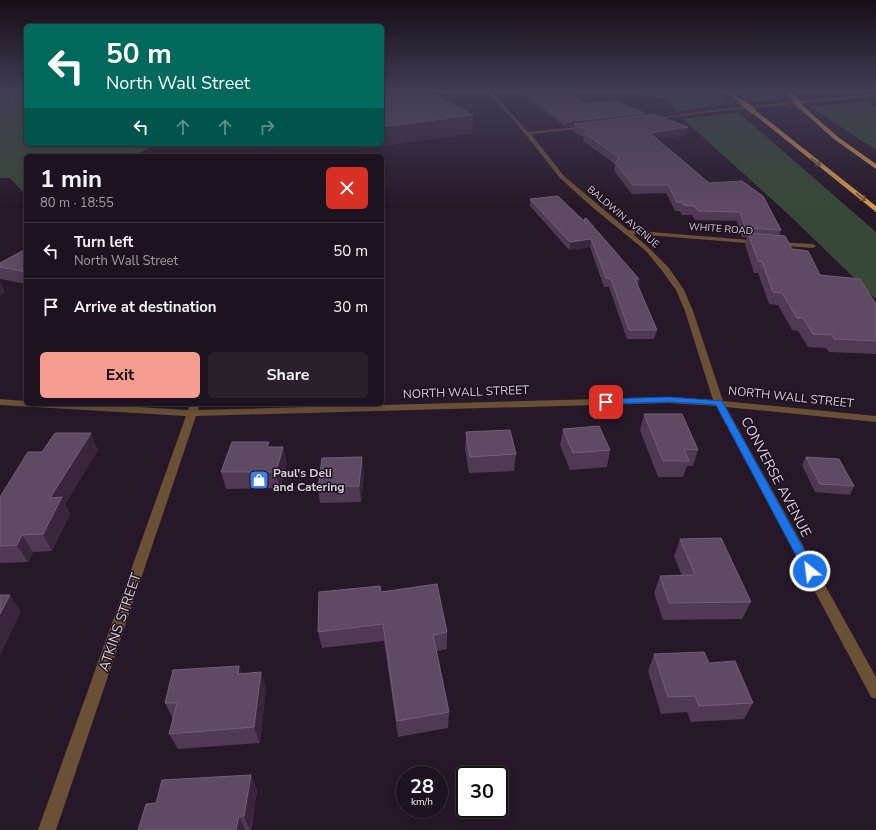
<!DOCTYPE html>
<html lang="en">
<head>
<meta charset="utf-8">
<style>
	body { margin:0; font-family:"Nunito Sans",sans-serif; background:#2a202c; color:#f1f3f6; height:100vh; display:flex; flex-direction:column; font-size:15px; white-space:nowrap }
	* { box-sizing:border-box; margin:0 }
	p { font-size:13px; color:#a09ea4 }
	.icon { flex:none; width:22px; height:22px; fill:none; stroke:currentColor; stroke-width:2; stroke-linecap:round; stroke-linejoin:round }
	.map { position:relative; flex:1; overflow:hidden }
	.panel { position:absolute; left:24px; top:154px; width:360px; height:252px; display:flex; flex-direction:column; background:#1d121f; border-radius:6px; box-shadow:0 2px 10px #0003,0 0 0 1px #3b323d }
	.panel>* { flex:none }
	.guide { position:absolute; left:24px; top:24px; width:360px; height:122px; border-radius:6px; box-shadow:0 2px 10px #0003,0 0 0 1px #3b323d; background:#00695c; color:#fff; overflow:hidden }
	.speed { position:absolute; left:396px; top:766px; display:flex; gap:8px; font-size:20px; font-weight:700; text-align:center }
	.speed>* { display:grid; place-content:center; width:52px; height:52px; border-radius:50%; background:#1d121f; box-shadow:0 2px 10px #0003,0 0 0 1px #3b323d; line-height:1 }
	.speed small { font-size:10px; font-weight:400 }
	.speed .limit { border:2px solid #111; border-radius:6px; background:#fff; color:#111 }
	.pin { position:absolute; display:grid; place-items:center; width:34px; height:34px; color:#fff; margin:-17px; border-radius:8px; box-shadow:0 2px 6px #0006 }
	.me { position:absolute; width:44px; margin:-22px; rotate:331deg; stroke-linejoin:round; filter:drop-shadow(0 0 3px #0008) }
	.turn { display:flex; align-items:center; gap:14px; height:84px; padding:0 16px; font-size:18px }
	.turn .icon { width:52px; height:52px; stroke-width:2.5 }
	.turn b { display:block; font-size:28px; line-height:34px }
	.lanes { display:flex; align-items:center; height:38px; padding:0 16px; background:#0003; justify-content:center; gap:20px; direction:ltr }
	.lanes .off { opacity:.35 }
	.round { display:grid; place-items:center; flex:none; width:42px; height:42px; border-radius:6px; background:#2a202c }
	.headline { display:flex; align-items:center; justify-content:space-between; height:68px; padding:0 16px }
	h1 { font-size:24px; font-weight:700; line-height:30px }
	.button { display:flex; gap:8px; margin-top:auto; padding:8px 16px }
	.button a { flex:1; height:46px; border-radius:6px; background:#f59d90; color:#111; font-size:16px; font-weight:700; line-height:46px; text-align:center }
	.button a+a { background:#2a202c; color:#f1f3f6 }
	ul { padding:0; list-style:none }
	li { display:flex; align-items:center; gap:12px; height:56px; padding:0 16px; border-top:1px solid #3b323d }
	li div { flex:1 }
	li b { display:block; font-size:15px }
	li em { font-style:normal }
	.map>svg:first-child { display:block }
</style>
</head>
<body>
<div class="map">
<svg width="876" height="830" viewBox="0 0 876 830">
	<rect width="100%" height="100%" fill="#271829"/>
	<path fill="#374936" d="M0 90H26V144H155L134 156H26V194L23 192 10 178H0Z
		M635 90H711L728 104 676 112 669 100 635 91Z
		M739 90H775L782 99 754 102Z
		M867 102 876 107V150L809 106Z
		M738 112 876 232V299L788 214 683 119Z"/>
	<g fill="none" stroke-linecap="round" stroke-linejoin="round">
		<path fill="#6a5136" fill-rule="evenodd" d="M486 90H490L528 132 588 126 586 128 531 134 564 176 628 230 761 241V243L759 244 633 234 650 249 669 268 684 290 693 311 723 401 876 416V422L726 407 876 677V699L871 697 716 406 669 403 196 416 56 830H38L186 416 0 405V399L26 401V404H86L188 410 190 404H200L198 410 669 397 713 400 685 311 676 290 663 272 646 251 592 207 560 178 514 120Z
			M876 94V96L721 111 649 120 647 119 721 109Z
			M777 242 813 244 816 246 813 248 775 245V243Z"/>
		<path fill="#d4964e" fill-rule="evenodd" d="M725 90H729L745 103 741 104Z
			M784 90H788L796 98 792 99Z
			M798 105H802L838 137 876 164V169L834 139 798 107Z
			M751 110H755L876 206V212L751 112Z"/>
		<path stroke="#d4964e" stroke-width="5.5" d="M794 98 800 106
			M743 103 753 111"/>
	</g>
	<path fill="#4f3953" d="M443 90V99L473 115 472 133 369 148 328 144H382Z
		M515 90H565L584 104 644 113V116L688 127 686 135 657 139 709 183 781 230 779 236 792 249 820 275 876 304V354L829 352 826 348 808 347 798 331 792 330 778 305 769 304 758 273H754L745 244 747 237H742L737 221 695 220 692 215H682L680 211H675L666 193 632 194 614 171 615 164 583 141 584 137 573 132 574 126 566 127Z
		M530 199 584 221V219L639 279 638 286 657 330 654 339H627L609 287H604L590 247 569 250 530 206Z
		M26 249V284L0 279V263Z
		M644 414 698 450 693 466H687L683 477H658L640 430Z
		M563 429 610 450 607 467 570 470 560 445Z
		M466 432 516 454 514 471 469 473 465 449Z
		M270 447 287 463 280 488 226 489 221 472Z
		M98 450 65 504 70 514 52 551 33 552 28 562 1 563H0V497L42 452Z
		M806 457 854 486 850 495 815 492 802 465Z
		M364 474 361 502 320 503 318 487Z
		M680 539 751 602 742 619 663 620 654 593 660 576H682L674 556Z
		M381 592 447 632V649L437 651 449 712 448 728 398 737 384 641 322 648 318 632Z
		M654 654 709 663 753 703 744 719 691 722 687 712 661 714 648 671Z
		M239 666 242 674 266 688 260 743 178 749 169 734 173 719 165 703Z
		M257 790 251 830H138L156 803Z"/>
	<path fill="#39253c" d="M426 90H443V105Z
		M644 113 643 118 574 124V126L566 127V122Z
		M473 115 472 133 369 148V144H382V127Z
		M688 127 686 135 648 141 650 133Z
		M591 239 590 247 569 250 570 242Z
		M0 282 5 292 0 296Z
		M91 433 98 450 65 504 70 514 52 551 43 534 50 498Z
		M283 447 287 463 280 488 276 472Z
		M362 457 364 474 361 502 359 486Z
		M22 535 33 552 28 562 17 545Z
		M10 595 21 611 0 656V614Z
		M239 666 245 682 238 674Z
		M261 672 266 688 260 743 254 727Z
		M251 775 257 790 250 830 244 816Z
		M239 816 245 830H236Z"/>
	<path fill="#5e4a62" stroke="#725f75" d="M382 90H430H426L473 115 382 127Z
		M521 90H565L584 104 615 101 644 113 566 122Z
		M654 114 688 127 650 133 709 183 742 181 763 196 781 230 745 228 740 212 698 211 694 206 684 205 682 202H677L668 185H633L615 163 619 157 584 133 590 132 574 124Z
		M558 196 585 222 584 219 586 218 639 279H635L657 330H629L611 279 606 278 591 239 570 242 530 199Z
		M748 233 785 236 792 249 808 251 820 275 860 279 876 304V341L834 339 832 335 813 334 803 318H797L782 293 773 292 762 262 758 261Z
		M26 249V272L0 267V263Z
		M644 414H682L698 450 684 449 689 461H663Z
		M599 426 610 450 573 453 563 429Z
		M510 430 516 454 470 457 466 432Z
		M55 433H91L50 498 62 497 43 534 22 535 17 545 0 546V497L28 452H42Z
		M232 442H269L267 447H283L276 472H221Z
		M362 457 359 486 318 487 322 458Z
		M806 457 839 459 854 486 820 484Z
		M721 538 751 602 669 603 660 576 695 575 680 539Z
		M437 584 447 632 433 635 449 712 397 721 383 624 318 632 319 592 380 586 381 592Z
		M0 595H10L0 614Z
		M704 652 709 663 735 661 753 703 699 706 695 696 668 697 654 654Z
		M239 666 238 674 261 672 254 727 169 734 177 703H165L173 670Z
		M251 775 244 816H239L236 830H138L146 804 156 803 162 780Z"/>
	<defs><path id="oneway-shaft" d="M-6 0H5M1.5-3L5.5 0L1.5 3" fill="none" stroke-width="1.6" stroke-linecap="round" stroke-linejoin="round"/></defs>
	<g stroke="#785236">
		<use href="#oneway-shaft" transform="translate(816 162) rotate(39)"/>
		<use href="#oneway-shaft" transform="translate(861 197) rotate(39)"/>
	</g>
	<linearGradient id="sky" x2="0" y2="1"><stop stop-color="#150d17"/><stop offset="0.44" stop-color="#413d54"/><stop offset="1" stop-color="#413d54" stop-opacity="0"/></linearGradient>
	<rect width="876" height="206" fill="url(#sky)"/>
	<path fill="#1a73e8" stroke="#114b97" d="M669 397 722 401 814 568 816 571 814 574 810 576 806 574 716 405 669 402 606 404 601 402 606 399Z"/>
	<defs>
		<symbol id="shop-square" viewBox="-11 -11 22 22"><rect x="-9" y="-9" width="18" height="18" rx="4" fill="#3f7fe0" stroke="#1d0f1f"/><path d="M-5-2.5h2.3a2.7 3.5 0 0 1 5.4 0H5L5.5 6h-11ZM-1.5-2.5h3a1.5 2.3 0 0 0-3 0Z" fill="#fff"/></symbol>
	</defs>
	<g fill-rule="evenodd">
		<use href="#shop-square" x="248" y="469" width="22" height="22"/>
	</g>
	<g text-anchor="middle" dominant-baseline="central" stroke-width="3" stroke-linejoin="round" paint-order="stroke">
		<g font-size="10" fill="#dad0db" stroke="#1d0f1f">
			<text transform="translate(623 217) rotate(40)">BALDWIN AVENUE</text>
			<text transform="translate(721 229) rotate(4)">WHITE ROAD</text>
		</g>
		<g font-size="12" fill="#dad0db" stroke="#1d0f1f">
			<text transform="translate(466 392) rotate(-2)">NORTH WALL STREET</text>
			<text transform="translate(791 397) rotate(6)">NORTH WALL STREET</text>
		</g>
		<g font-size="12" font-weight="bold" fill="#dad0db" stroke="#1d0f1f" text-anchor="start">
			<text x="273" y="473">Paul's Deli<tspan x="273" dy="14">and Catering</tspan></text>
		</g>
		<g font-size="14" fill="#dad0db" stroke="#1d0f1f">
			<text transform="translate(776 477) rotate(62)">CONVERSE AVENUE</text>
			<text transform="translate(120 622) rotate(-71)">ATKINS STREET</text>
		</g>
	</g>
</svg>
<div class="speed"><div>28<small>km/h</small></div><div class="limit">30</div></div>
<div class="pin" style="left:606px;top:402px;background:#d93025"><svg class="icon" aria-label="arrive" viewBox="0 0 24 24"><path d="M6 21V4h12l-3 4 3 4H6"/></svg></div>
<svg class="me" style="left:810px;top:571px" viewBox="-20 -20 40 40"><circle r="17" fill="#1a73e8" stroke="#fff" stroke-width="3"/><path d="M0-11L8 9 0 5-8 9z" fill="#fff"/></svg>
<div class="guide">
<div class="turn"><svg class="icon" aria-label="left" viewBox="0 0 24 24"><path d="M17 20v-9H6M10 6l-5 5 5 5"/></svg><div><b>50 m</b>North Wall Street</div></div>
<div class="lanes"><svg class="icon" aria-label="left" viewBox="0 0 24 24"><path d="M17 20v-9H6M10 6l-5 5 5 5"/></svg><svg class="icon off" aria-label="ahead" viewBox="0 0 24 24"><path d="M12 20V5M6 11l6-6 6 6"/></svg><svg class="icon off" aria-label="ahead" viewBox="0 0 24 24"><path d="M12 20V5M6 11l6-6 6 6"/></svg><svg class="icon off" aria-label="right" viewBox="0 0 24 24"><path d="M7 20v-9h11M14 6l5 5-5 5"/></svg></div>
</div>
<section class="panel">
<div class="headline"><div><h1>1 min</h1><p>80 m · 18:55</p></div><a class="round" style="background:#d93025;color:#fff"><svg class="icon" aria-label="close" viewBox="0 0 24 24"><path d="M6 6l12 12M18 6L6 18"/></svg></a></div>
<ul>
<li><svg class="icon" aria-label="left" viewBox="0 0 24 24"><path d="M17 20v-9H6M10 6l-5 5 5 5"/></svg><div><b>Turn left</b><p>North Wall Street</p></div><em>50 m</em></li>
<li><svg class="icon" aria-label="arrive" viewBox="0 0 24 24"><path d="M6 21V4h12l-3 4 3 4H6"/></svg><div><b>Arrive at destination</b></div><em>30 m</em></li>
</ul>
<div class="button"><a>Exit</a><a>Share</a></div>
</section>
</div>
</body>
</html>
